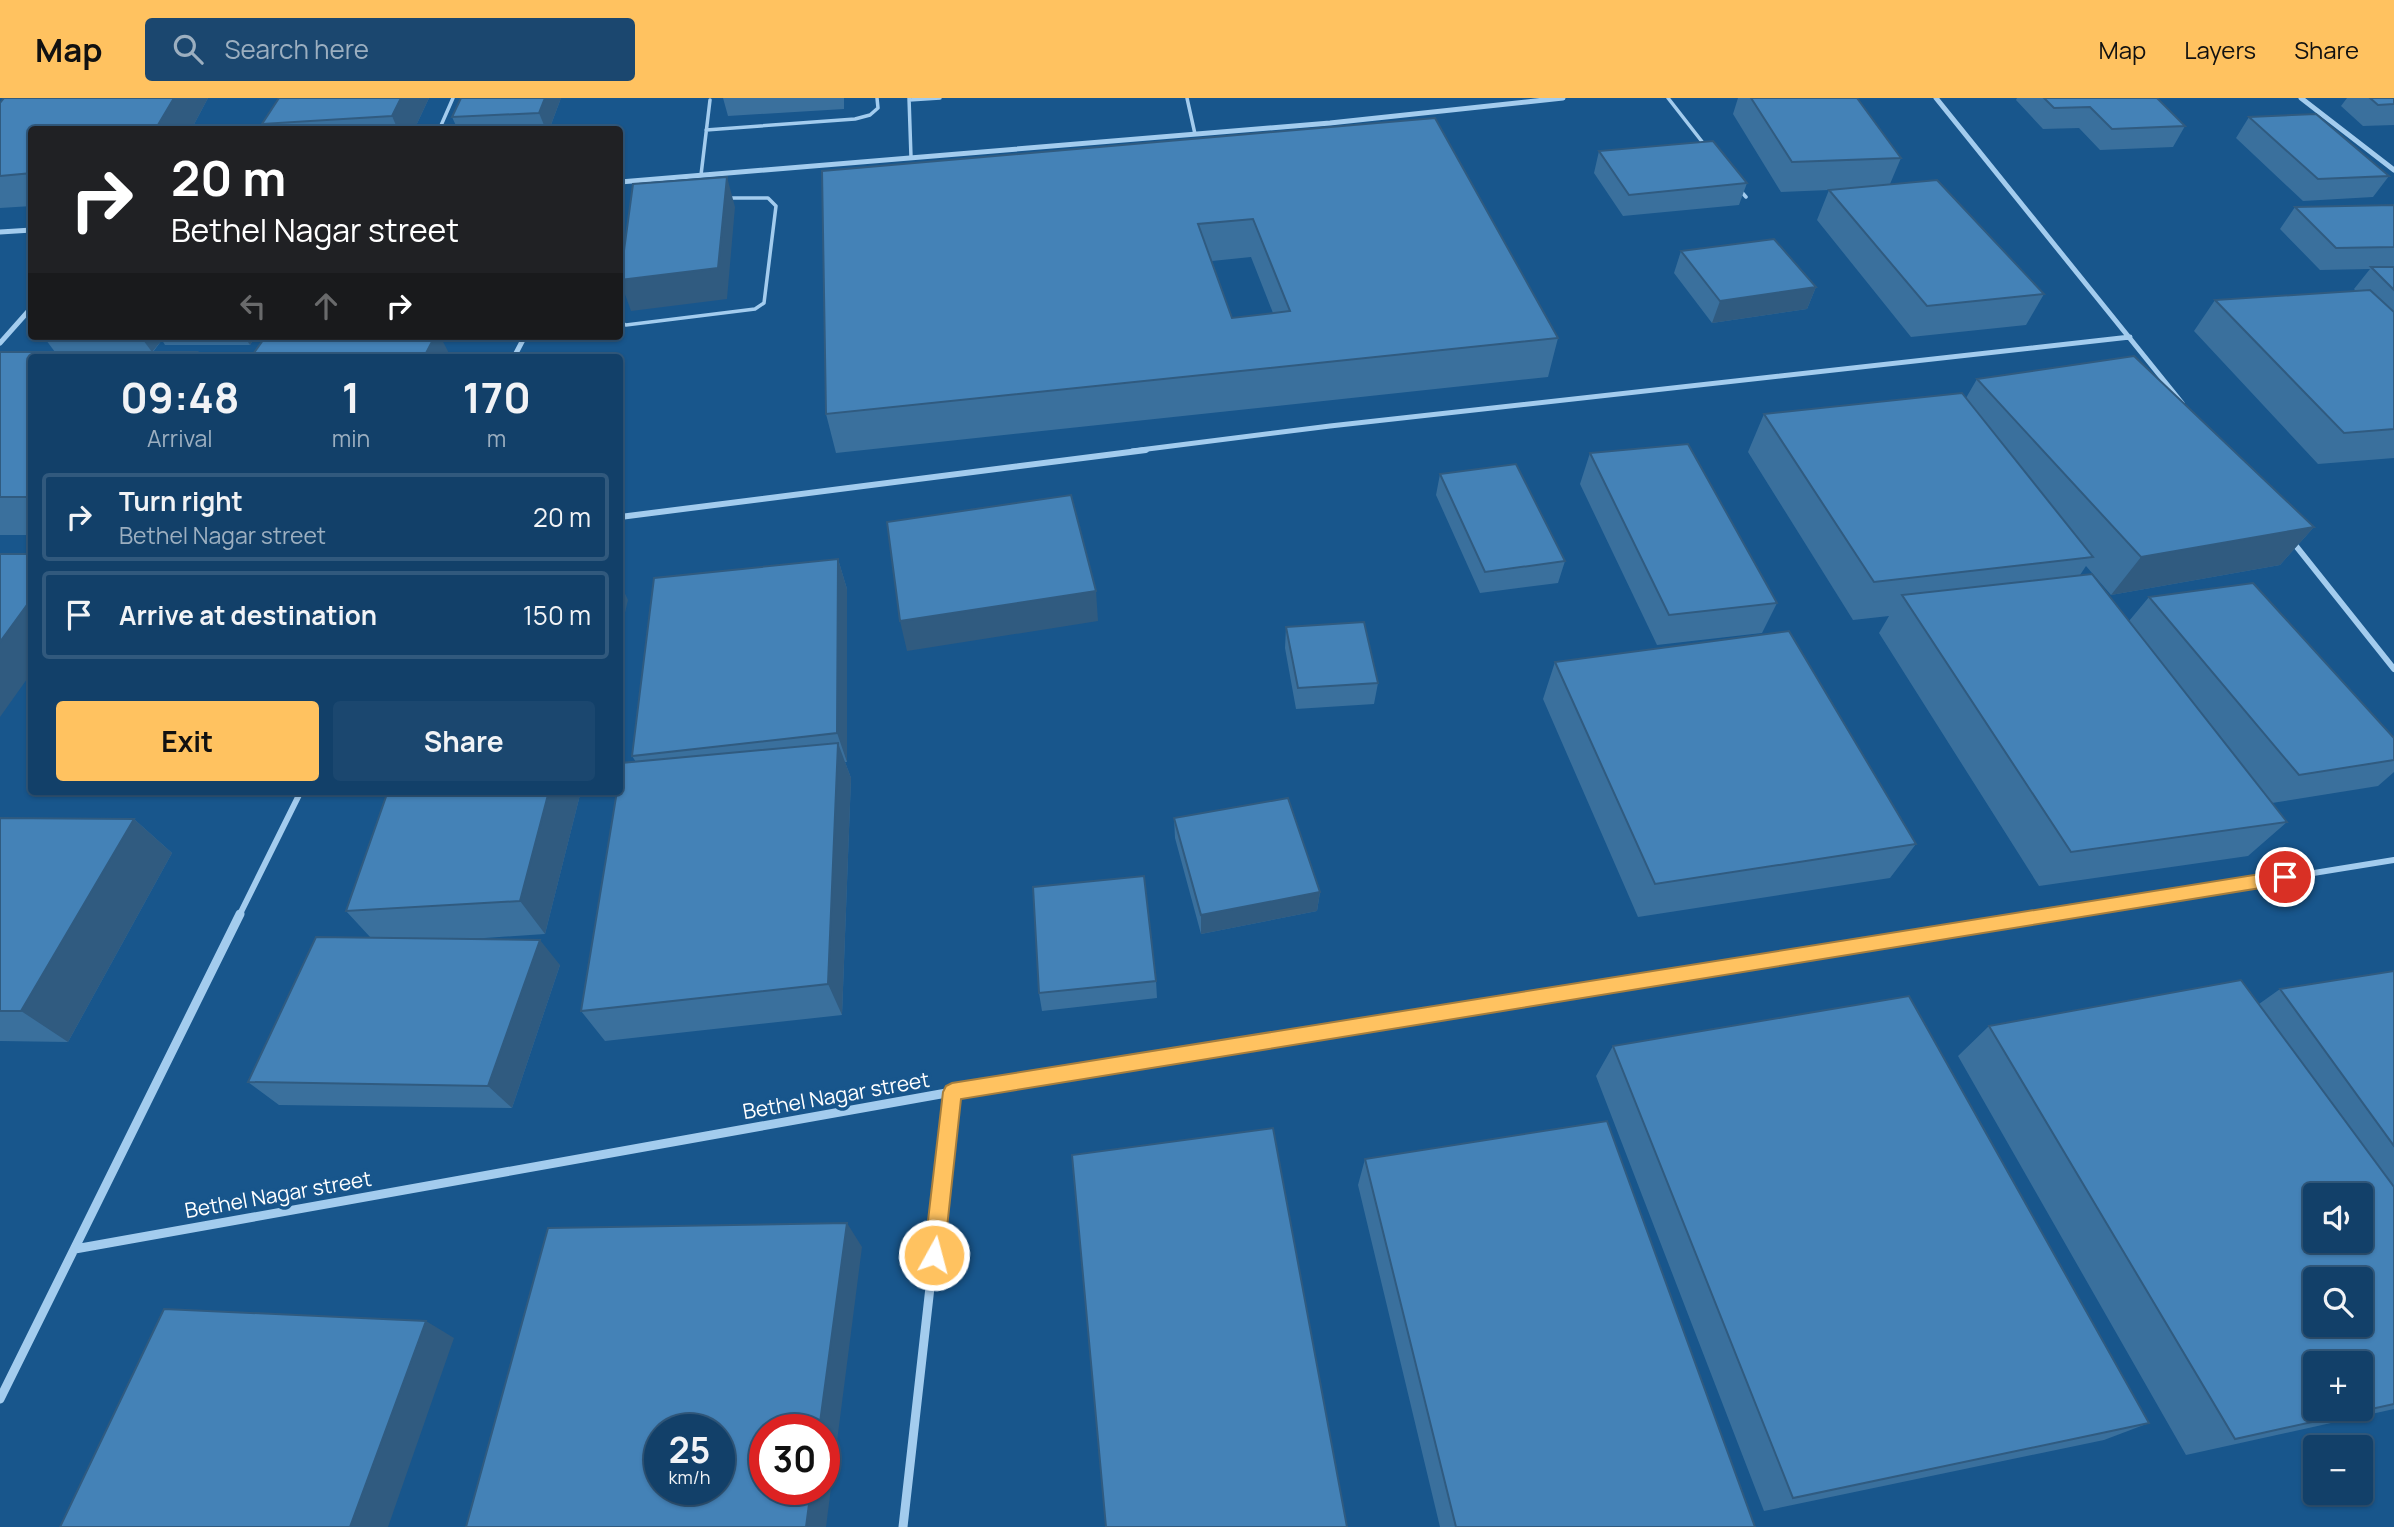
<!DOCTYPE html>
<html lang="en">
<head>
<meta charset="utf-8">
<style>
	body { margin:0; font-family:Manrope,sans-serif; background:#1b476f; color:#f1f3f6; height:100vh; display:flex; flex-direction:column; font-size:26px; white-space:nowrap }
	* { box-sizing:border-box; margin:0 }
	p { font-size:23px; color:#9cafc0 }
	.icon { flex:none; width:38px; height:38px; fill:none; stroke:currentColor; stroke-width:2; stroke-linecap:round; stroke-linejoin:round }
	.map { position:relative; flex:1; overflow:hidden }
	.side { position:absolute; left:28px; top:256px; width:595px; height:441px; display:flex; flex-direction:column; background:#124069; border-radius:7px; box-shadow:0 2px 5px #0004,0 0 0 2px #31597d }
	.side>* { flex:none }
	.banner { position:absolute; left:28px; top:28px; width:595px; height:214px; border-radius:7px; box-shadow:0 2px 5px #0004,0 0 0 2px #31597d; background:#202124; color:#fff; overflow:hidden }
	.fabs { position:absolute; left:2303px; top:1085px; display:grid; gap:14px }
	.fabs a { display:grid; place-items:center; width:70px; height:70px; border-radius:7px; background:#124069; box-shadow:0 2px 5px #0004,0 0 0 2px #31597d; font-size:35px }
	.speed { position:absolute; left:644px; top:1316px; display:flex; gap:14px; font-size:35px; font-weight:700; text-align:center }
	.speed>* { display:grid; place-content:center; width:91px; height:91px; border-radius:50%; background:#124069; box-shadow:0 2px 5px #0004,0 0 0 2px #31597d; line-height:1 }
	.speed small { font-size:18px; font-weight:400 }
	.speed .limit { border:10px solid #d22; background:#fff; color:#111 }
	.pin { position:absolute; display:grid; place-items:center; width:60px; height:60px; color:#fff; margin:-30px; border:4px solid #fff; border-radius:50%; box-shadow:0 2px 7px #0007 }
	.me { position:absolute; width:77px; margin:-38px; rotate:7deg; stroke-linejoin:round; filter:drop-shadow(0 0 5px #0008) }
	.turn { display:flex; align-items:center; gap:24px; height:147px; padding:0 28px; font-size:32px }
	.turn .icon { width:91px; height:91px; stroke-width:2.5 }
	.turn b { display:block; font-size:49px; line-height:60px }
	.lanes { display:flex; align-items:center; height:66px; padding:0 28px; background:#0003; justify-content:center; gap:35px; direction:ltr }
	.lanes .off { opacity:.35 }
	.eta { display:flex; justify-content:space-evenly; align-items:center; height:119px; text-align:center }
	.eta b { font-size:42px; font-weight:700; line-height:49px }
	.primary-button { display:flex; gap:14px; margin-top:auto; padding:14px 28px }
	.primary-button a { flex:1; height:80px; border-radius:7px; background:#ffc260; color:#111; font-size:28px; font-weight:700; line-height:80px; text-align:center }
	.primary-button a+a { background:#1b476f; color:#f1f3f6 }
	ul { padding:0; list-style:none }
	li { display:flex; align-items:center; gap:21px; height:88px; margin:0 14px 10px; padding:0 14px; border:4px solid #31597d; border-radius:7px }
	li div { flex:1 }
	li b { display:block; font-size:26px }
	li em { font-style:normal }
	header { display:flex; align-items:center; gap:42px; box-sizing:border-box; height:98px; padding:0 35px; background:#ffc260; color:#111 }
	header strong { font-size:33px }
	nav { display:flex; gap:38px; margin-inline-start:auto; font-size:24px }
	.search { width:490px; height:63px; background:#1b476f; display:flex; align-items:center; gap:18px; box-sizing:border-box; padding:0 24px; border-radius:7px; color:#9cafc0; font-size:26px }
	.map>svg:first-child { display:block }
</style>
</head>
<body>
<header>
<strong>Map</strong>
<div class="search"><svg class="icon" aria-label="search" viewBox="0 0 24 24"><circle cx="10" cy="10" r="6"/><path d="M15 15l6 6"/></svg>Search here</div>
<nav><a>Map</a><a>Layers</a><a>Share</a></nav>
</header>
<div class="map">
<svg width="2394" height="1429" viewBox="0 0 2394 1429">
	<rect width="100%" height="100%" fill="#18568c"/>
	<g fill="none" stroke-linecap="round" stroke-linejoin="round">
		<path stroke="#a3ccee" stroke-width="3.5" d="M909 0 911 59
			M1187 0 1195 36
			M1668 0 1707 50
			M909 2 940 0
			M439 32 453 0
			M706 32 855 21 870 17 878 10 877 0
			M701 77 710 2
			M1739 91 1746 99
			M620 199 622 185
			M620 224 626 227 755 211 764 205 776 108 768 100H728"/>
		<path stroke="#a3ccee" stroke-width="5" d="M1936 0 2182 305
			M2301 0 2394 72
			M620 84 1330 25 1563 0
			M0 134 32 132
			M0 245 32 209
			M514 259 525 238
			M1132 353 1330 328 2130 239"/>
		<path stroke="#a3ccee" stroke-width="6" d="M620 419 1146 352
			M2292 443 2394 571
			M239 818 301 693
			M2047 818 2394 762"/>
		<path stroke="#a3ccee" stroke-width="9" d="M75 1151 952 994 2058 816
			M0 1301 240 816
			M903 1429 952 994"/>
	</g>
	<path fill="#3a709d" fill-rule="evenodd" d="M208 0 191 32H32V108L0 110V5Z
		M429 0 414 32H265L262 26Z
		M561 0 549 32H458L452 19Z
		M723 0H844V11L728 18Z
		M1738 0H1857L1901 60 1890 86 2044 196 2026 227 1911 239 1817 122 1829 92 1781 94 1733 16Z
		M2017 0H2157L2185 28 2173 49 2100 52 2079 30 2043 31 2016 2Z
		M2347 0H2394V27L2363 28 2341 8Z
		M2249 19 2389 78 2373 99 2303 103 2236 40Z
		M1435 20 1558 240 1548 279 836 355 826 316 822 73ZM1251 159 1273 215 1232 220 1212 163Z
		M1599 53 1747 85 1739 107 1623 118 1594 75Z
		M2394 107V360L2318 366 2194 233 2215 202 2356 193 2354 191 2370 171 2320 172 2280 131 2295 109Z
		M1681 153 1816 189 1807 211 1712 225 1674 175Z
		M43 238H256L250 247H165L162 242 153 254 32 259V437H0V254H55Z
		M1977 281 2314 429 2280 467 2111 497 2086 468 2080 477 2129 523 2149 499 2394 640V674L2378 688 2272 705 2287 724 2248 758 2039 788 1879 535 1889 518 1853 522 1748 354 1764 316 1966 300Z
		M1590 355 1777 505 1762 535 1657 547 1580 386Z
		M1440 376 1565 463 1558 485 1480 495 1436 397Z
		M838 461 847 491V664H845L851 680 842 917 605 943 581 913 636 664 632 658Z
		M1286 529 1378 585 1374 606 1296 611 1285 550Z
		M1555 564 1916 746 1890 780 1638 819 1543 601Z
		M581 693 545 836 470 841 560 867 512 1010 279 1007 248 984 371 840 346 813Z
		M0 720 134 721 172 755 68 944 0 943Z
		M1174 720 1320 794 1317 813 1201 836 1175 740Z
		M2394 873V1311L2186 1357 1958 958 1989 928 2259 906 2280 891Z
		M1156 883 1157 900 1042 913 1039 895Z
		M1613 948 2149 1325 2104 1342 1764 1413 1596 978Z
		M1365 1061 1755 1429H1440L1358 1087Z"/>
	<path fill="#305b80" d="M174 0H208L191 32H155Z
		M401 0H429L414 32H398L392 18Z
		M545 0H561L549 32H546L539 15Z
		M727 79 735 109 727 201 631 213 620 182Z
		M1816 189 1807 211 1712 225 1720 203Z
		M140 238H159L162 242 152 254Z
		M244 238H256L250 247Z
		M435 238H440L451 259H424Z
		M2314 429 2280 467 2111 497 2141 459Z
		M838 461 847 491V664L837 635Z
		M620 485 628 502 620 536Z
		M1096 493 1098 523 907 553 900 523Z
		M32 500V574L0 619V544Z
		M838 645 851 680 842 917 828 886Z
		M549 693H581L545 836 520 803Z
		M134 721 172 755 68 944 21 913Z
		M1320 794 1317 813 1201 836V817Z
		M540 842 560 867 512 1010 488 988Z
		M847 1125 862 1149 826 1429H806L811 1391H824V1332H819Z
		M426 1223 454 1240 388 1429H350Z"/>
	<path fill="#4482b7" stroke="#305b80" stroke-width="2" fill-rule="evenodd" d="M4 0H174L155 32H32V75L0 78V5Z
		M279 0H401L392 18 262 26Z
		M461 0H545L539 15 452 19Z
		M1751 0H1857L1901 60 1792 64Z
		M2044 0H2157L2185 28 2112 31 2090 9 2054 10Z
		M2370 0H2394V6L2378 7Z
		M2316 16 2389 78 2318 81 2249 19Z
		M1435 20 1558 240 826 316 822 73ZM1253 121 1290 213 1232 220 1198 126Z
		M1713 43 1747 85 1629 97 1599 53Z
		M727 79 718 170 620 182 633 86Z
		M1937 82 2044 196 1927 208 1829 92Z
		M2394 107V149L2336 150 2295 109Z
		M1774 141 1816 189 1720 203 1681 153Z
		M2371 169H2394V192Z
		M2370 192 2394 214V331L2344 335 2215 202Z
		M266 238H435L424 259H251Z
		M0 254H197L193 259H32V399H0Z
		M2134 258 2314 429 2141 459 1977 281Z
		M1962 295 2093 459 1874 484 1764 316Z
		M1688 346 1777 505 1669 517 1590 355Z
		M1516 366 1565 463 1485 474 1440 376Z
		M1071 397 1096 493 900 523 887 424Z
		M0 456H32V500L0 544Z
		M838 461 837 635 632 658 654 480Z
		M2092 476 2287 724 2071 754 1902 497Z
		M2253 485 2394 640V662L2299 677 2149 499Z
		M1364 524 1378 585 1298 590 1286 529Z
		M1789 533 1916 746 1655 786 1555 564Z
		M838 645 828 886 581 913 617 693H620V676L621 665Z
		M388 693H549L520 803 346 813Z
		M1288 700 1320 794 1201 817 1174 720Z
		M0 720 134 721 21 913H0Z
		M1144 778 1156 883 1039 895 1033 789Z
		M316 839 540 842 488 988 248 984Z
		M2394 873V1048L2280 891Z
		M2241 882 2394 1089V1306L2235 1341 1989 928ZM2315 1097H2361V1143H2315ZM2315 1181H2361V1227H2315ZM2315 1265H2361V1311H2315Z
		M1909 898 2149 1325 1793 1400 1613 948Z
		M1607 1023 1755 1429H1456L1365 1061Z
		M1273 1030 1347 1429H1106L1072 1057Z
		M847 1125 819 1332H765V1391H811L806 1429H466L548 1130ZM660 1332H719V1391H660Z
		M164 1211 426 1223 350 1429H60Z"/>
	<path fill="#ffc260" stroke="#a67e3e" stroke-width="2" d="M2285 772 2293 779 2285 786 961 1001 944 1157 941 1164 934 1167 927 1164 924 1157 943 994 946 988 952 985Z"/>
	<g text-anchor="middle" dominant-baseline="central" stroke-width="7" stroke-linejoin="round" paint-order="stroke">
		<g font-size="21" fill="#fff" stroke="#18568c">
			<text transform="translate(836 997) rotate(-10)">Bethel Nagar street</text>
			<text transform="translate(278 1096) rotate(-10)">Bethel Nagar street</text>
		</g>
	</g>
</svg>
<div class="fabs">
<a><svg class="icon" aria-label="sound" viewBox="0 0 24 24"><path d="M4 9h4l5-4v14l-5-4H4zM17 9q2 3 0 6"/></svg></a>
<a><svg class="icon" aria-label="search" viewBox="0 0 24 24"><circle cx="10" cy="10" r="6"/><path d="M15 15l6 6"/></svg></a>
<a>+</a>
<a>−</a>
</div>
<div class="speed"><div>25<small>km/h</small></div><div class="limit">30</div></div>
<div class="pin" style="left:2285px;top:779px;background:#d93025"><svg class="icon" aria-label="arrive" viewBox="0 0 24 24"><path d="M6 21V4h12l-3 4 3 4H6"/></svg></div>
<svg class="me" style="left:934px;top:1157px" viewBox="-20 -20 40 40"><circle r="17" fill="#ffc260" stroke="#fff" stroke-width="3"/><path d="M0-11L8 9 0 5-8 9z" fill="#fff"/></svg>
<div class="banner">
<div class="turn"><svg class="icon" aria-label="right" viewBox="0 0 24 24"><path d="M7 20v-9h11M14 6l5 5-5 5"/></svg><div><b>20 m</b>Bethel Nagar street</div></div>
<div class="lanes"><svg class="icon off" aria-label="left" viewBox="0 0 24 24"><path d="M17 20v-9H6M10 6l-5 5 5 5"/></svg><svg class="icon off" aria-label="ahead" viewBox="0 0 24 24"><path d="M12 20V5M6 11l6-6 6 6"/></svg><svg class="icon" aria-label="right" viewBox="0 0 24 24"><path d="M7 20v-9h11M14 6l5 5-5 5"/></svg></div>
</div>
<section class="side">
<div class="eta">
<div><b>09:48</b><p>Arrival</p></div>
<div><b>1</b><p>min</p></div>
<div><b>170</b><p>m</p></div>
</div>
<ul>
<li><svg class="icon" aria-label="right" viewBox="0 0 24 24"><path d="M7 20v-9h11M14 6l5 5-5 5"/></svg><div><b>Turn right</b><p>Bethel Nagar street</p></div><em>20 m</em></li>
<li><svg class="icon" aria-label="arrive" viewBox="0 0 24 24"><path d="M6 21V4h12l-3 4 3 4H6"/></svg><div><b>Arrive at destination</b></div><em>150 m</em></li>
</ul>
<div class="primary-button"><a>Exit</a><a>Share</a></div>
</section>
</div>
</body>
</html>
